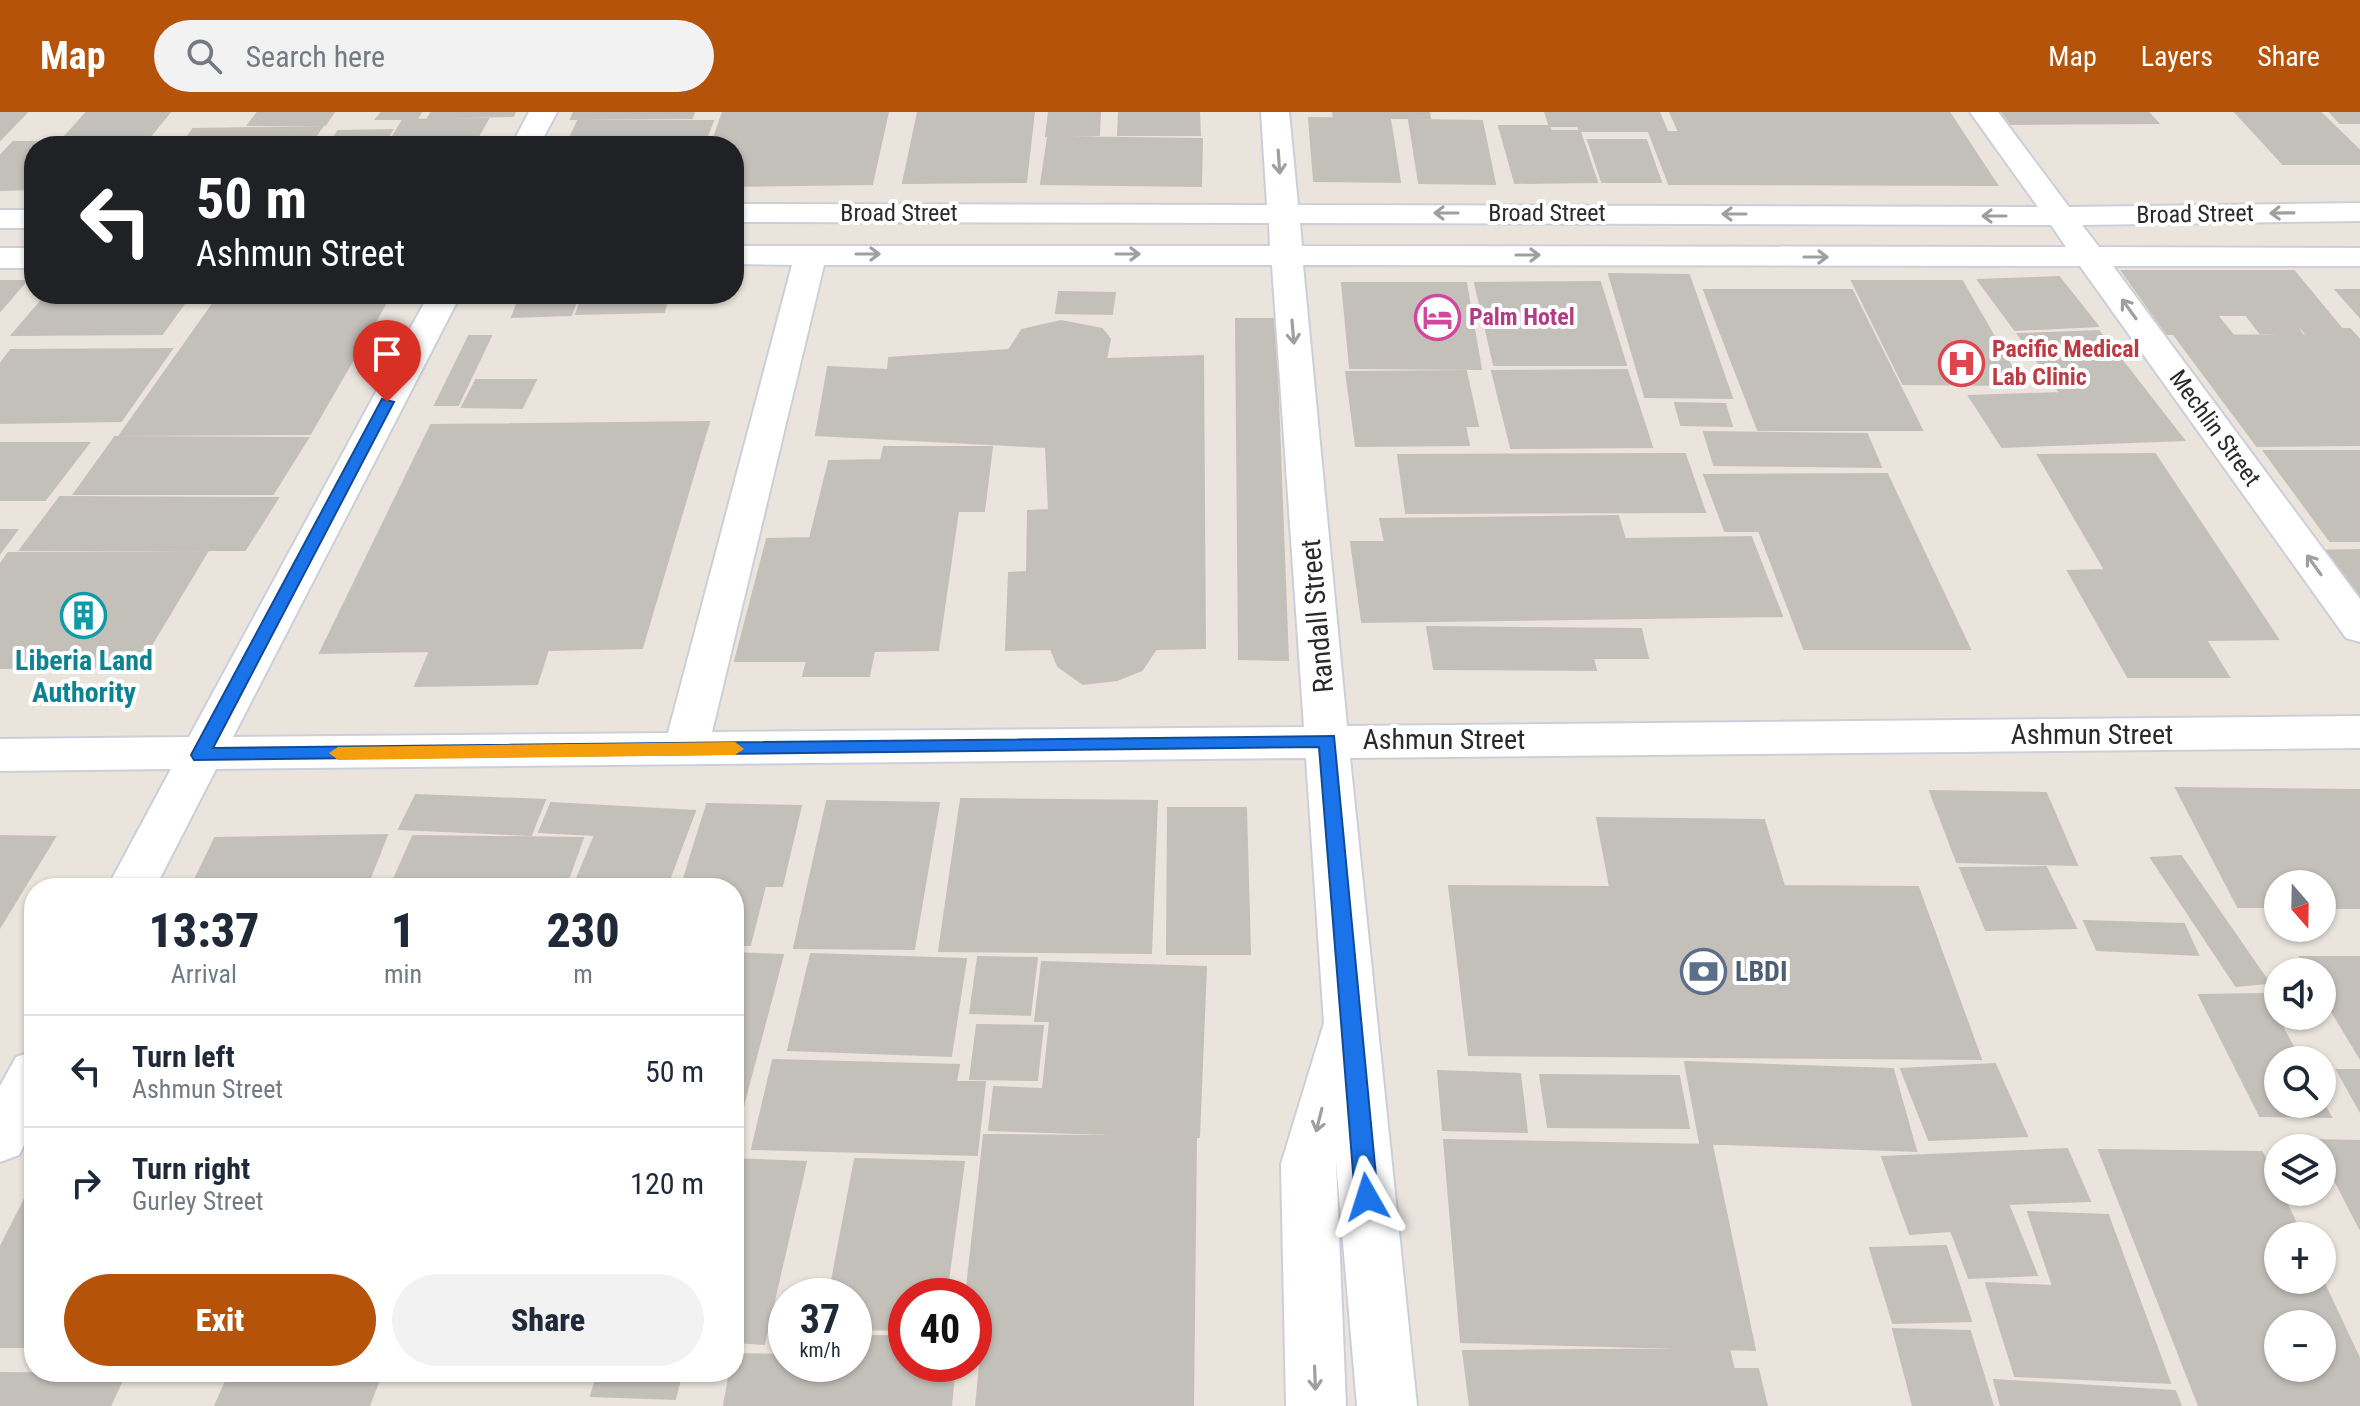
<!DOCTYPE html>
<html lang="en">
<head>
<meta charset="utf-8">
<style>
	body { margin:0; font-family:"Roboto Condensed",sans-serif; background:#f2f2f3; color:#1f2937; height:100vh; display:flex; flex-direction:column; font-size:30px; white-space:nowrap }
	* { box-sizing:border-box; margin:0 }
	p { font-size:26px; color:#747a83 }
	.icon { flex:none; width:44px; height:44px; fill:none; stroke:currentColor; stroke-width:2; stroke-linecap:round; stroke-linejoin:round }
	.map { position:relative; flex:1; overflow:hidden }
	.drawer { position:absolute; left:24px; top:766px; width:720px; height:504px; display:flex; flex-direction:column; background:#fff; border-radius:32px; box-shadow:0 2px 6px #0004 }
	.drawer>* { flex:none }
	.hud { position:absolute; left:24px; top:24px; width:720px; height:168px; border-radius:32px; box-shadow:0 2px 6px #0004; background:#202124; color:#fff; overflow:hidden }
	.needle { width:52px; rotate:160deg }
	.fabs { position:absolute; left:2264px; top:758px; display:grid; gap:16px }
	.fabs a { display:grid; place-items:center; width:72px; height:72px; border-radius:50%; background:#fff; box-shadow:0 2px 6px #0004; font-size:40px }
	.speed { position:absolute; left:768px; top:1166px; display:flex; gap:16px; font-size:40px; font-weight:700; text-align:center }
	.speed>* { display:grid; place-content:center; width:104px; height:104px; border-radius:50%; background:#fff; box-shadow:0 2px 6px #0004; line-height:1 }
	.speed small { font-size:20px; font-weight:400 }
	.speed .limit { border:12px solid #d22; background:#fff; color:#111 }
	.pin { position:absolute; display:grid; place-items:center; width:68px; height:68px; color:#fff; margin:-82px -34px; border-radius:50% 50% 50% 0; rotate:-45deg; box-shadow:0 0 8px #0007 }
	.pin .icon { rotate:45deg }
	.me { position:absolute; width:88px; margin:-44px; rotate:354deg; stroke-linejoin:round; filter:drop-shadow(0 0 6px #0008) }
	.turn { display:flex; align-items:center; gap:28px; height:168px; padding:0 40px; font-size:36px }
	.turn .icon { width:104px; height:104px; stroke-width:2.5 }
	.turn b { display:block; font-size:56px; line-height:68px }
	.eta { display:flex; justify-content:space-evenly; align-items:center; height:136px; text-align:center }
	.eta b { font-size:48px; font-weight:800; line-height:56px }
	.button { display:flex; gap:16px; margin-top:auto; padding:16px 40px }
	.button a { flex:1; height:92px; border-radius:48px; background:#b45309; color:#fff; font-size:32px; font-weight:800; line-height:92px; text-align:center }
	.button a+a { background:#f2f2f3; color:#1f2937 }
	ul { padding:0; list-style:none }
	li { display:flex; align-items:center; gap:24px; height:112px; padding:0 40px; border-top:2px solid #e0e1e3 }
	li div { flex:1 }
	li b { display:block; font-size:30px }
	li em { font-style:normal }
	header { display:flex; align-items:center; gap:48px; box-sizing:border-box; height:112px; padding:0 40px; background:#b45309; color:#fff }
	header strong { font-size:38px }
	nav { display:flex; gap:44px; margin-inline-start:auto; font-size:28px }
	.search { width:560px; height:72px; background:#f2f2f3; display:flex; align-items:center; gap:20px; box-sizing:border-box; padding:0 28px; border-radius:44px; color:#747a83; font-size:30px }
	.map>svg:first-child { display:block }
</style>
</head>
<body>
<header>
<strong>Map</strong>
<div class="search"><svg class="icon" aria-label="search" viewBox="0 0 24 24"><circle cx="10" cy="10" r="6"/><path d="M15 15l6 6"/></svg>Search here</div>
<nav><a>Map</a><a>Layers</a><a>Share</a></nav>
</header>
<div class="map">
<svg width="2360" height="1294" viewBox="0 0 2360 1294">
	<rect width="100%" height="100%" fill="#eae4dd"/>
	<path fill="#c3bfb9" stroke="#c5c0b7" stroke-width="2" fill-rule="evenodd" d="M0 0H27L0 28Z
		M87 0H170L142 34H34V77L0 78V44L13 30H60Z
		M258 0H334L325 13H248Z
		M382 0H421L417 7H376Z
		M432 0H515L513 4 428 6Z
		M574 0H694L692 6 571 7Z
		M723 0H888L872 72 734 74V34H711Z
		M918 0H1034L1026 70 903 71Z
		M1049 0H1100L1099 23 1046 24Z
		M1119 0H1199L1200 23H1118Z
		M1333 0H1429L1430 6H1334Z
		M1545 0H1659L1667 19H1551Z
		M1670 0H1949L1997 73 1669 72 1649 20H1679Z
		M2002 0H2148L2158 11 2011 12Z
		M2235 0H2320L2360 39V52H2283Z
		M2330 0H2360V11H2340Z
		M1309 6 1390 7 1400 70 1314 69Z
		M488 7 473 33 387 34 403 8Z
		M1409 8 1482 9 1495 72 1419 71Z
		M578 9H713L703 34H566Z
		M1499 14H1578L1597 70 1515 71Z
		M322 15 309 34H181L193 17Z
		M392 18 382 34H328L338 19Z
		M1048 25 1202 27 1201 74 1041 72Z
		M1588 28H1646L1661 70H1602Z
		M2122 159H2294L2341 216H2298L2302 222 2260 221 2246 203H2217L2232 222H2167Z
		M1609 162 1689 163 1732 286 1645 285Z
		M2059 165 2098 214 2015 218 1978 168Z
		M0 169H26L0 199Z
		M1852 169H1962L2022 273 1903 272Z
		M1600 170 1626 253H1494L1475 171Z
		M1342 171H1466L1481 257 1350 256Z
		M1704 178H1852L1922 318H1758Z
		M2336 178H2360V205Z
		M1059 180 1115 181 1112 202 1056 201Z
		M47 182H191L162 222 12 223Z
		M220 182H391L310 322 120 323Z
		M521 182H579L571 203 512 205Z
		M584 182H669L664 200 576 202Z
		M1236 207H1275L1288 548 1239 547Z
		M1061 209 1102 217 1110 227 1106 247 1203 244 1205 536 1156 537 1142 558 1117 568 1083 572 1058 554 1051 537 1006 538 1009 461 1027 460 1028 399 1049 398 1046 335 816 323 828 255 888 258 889 246 1009 238 1022 218Z
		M2302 217H2350L2360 228V333L2257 334 2175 224 2307 223Z
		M2099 219 2184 328 2002 335 1969 284 2060 281 2018 222Z
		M469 224H491L458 293H435Z
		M172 237 121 309 0 311V252L11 238Z
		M1627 258 1652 335 1511 336 1492 259Z
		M1466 259 1478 314H1465L1469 333 1356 334 1346 260Z
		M476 268H536L522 296 462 295Z
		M1675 291 1725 292 1732 314 1681 313Z
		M709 310 642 536 548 538 537 572 415 574 430 539 320 541 431 313Z
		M1704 320 1867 322 1881 355 1714 353Z
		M115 325 308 326 273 382H74Z
		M0 331H89L45 388H0Z
		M884 335H992L984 399H958L938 538 874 539 869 564H803L807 549H735L767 427 810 426 829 349 881 348Z
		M2264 339H2360V429H2330Z
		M1685 342 1705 400 1406 401 1398 343Z
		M2155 342 2278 527 2206 528 2229 565H2128L2068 459 2105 458 2038 343Z
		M1887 362 1970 537H1804L1759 419H1725L1704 363Z
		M60 385 278 386 245 438H20Z
		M1618 404 1625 427 1751 425 1782 504 1362 510 1351 430H1385L1380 407Z
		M0 418H17L0 441Z
		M2360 438V507L2311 439Z
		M207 440 138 555 0 556V453L8 441Z
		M1427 515 1641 517 1648 546H1593L1596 558 1434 557Z
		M2176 676 2360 678V796H2322V772H2278V795H2238Z
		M1930 679 2046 681 2077 753 1957 750Z
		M416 683 545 688 531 723 399 717Z
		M961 687 1157 689 1151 841 939 839Z
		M827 689 939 691 914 837 794 836Z
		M551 691 695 699 666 776H573L595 723 539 720Z
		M707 692 801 694 782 774H765L750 833H734V776H681Z
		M1168 696H1246L1250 842H1167Z
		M1597 706 1764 708 1784 774 1918 775 1981 947 1469 943 1449 774 1610 775Z
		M387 723 366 776H191L215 726Z
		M0 724 55 725 0 815Z
		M413 724 583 726 565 776H390Z
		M2181 744 2269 871 2236 874 2151 746Z
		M2046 755 2076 816 1986 818 1960 756Z
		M2084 809 2184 812 2198 843 2097 838Z
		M734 841 783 843 734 1028Z
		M811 842 966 847 951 944 788 938Z
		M978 845 1037 846 1030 903 970 901Z
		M2300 845H2360V946L2322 883V860H2309Z
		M1042 850 1206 855 1199 1025 989 1018 994 975 1043 977 1050 909H1035Z
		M2265 882 2300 948H2278V992H2322V989L2331 1005 2260 1004 2199 883Z
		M977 913 1043 914 1037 968 970 967Z
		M773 948 959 953 956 970H985L977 1043 752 1037Z
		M1685 950 1893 957 1916 1039 1700 1031Z
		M1995 952 2027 1024 1929 1028 1901 957Z
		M2337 958H2360V999Z
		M1438 959 1520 962 1527 1020 1443 1018Z
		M1540 963 1679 964 1689 1016 1548 1015Z
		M984 1023 1196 1025 1193 1294H976L984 1213 974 1212V1184H966Z
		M1444 1028 1712 1033 1755 1238 1461 1230Z
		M2314 1028 2360 1029V1117L2322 1043V1036Z
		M2067 1037 2090 1089 2008 1092 2037 1163 1969 1166 1951 1119 1910 1122 1882 1045Z
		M2099 1038 2262 1040 2302 1124H2278V1168L2322 1167 2360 1248V1294H2199ZM2278 1212H2322V1256H2278Z
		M734 1047 806 1050 764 1232 734 1230Z
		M855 1047 964 1050 946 1184H906V1218L854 1217V1184H829Z
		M34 1069V1235H0V1136Z
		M2028 1100 2108 1103 2170 1271 2015 1264 1986 1171 2053 1174Z
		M1946 1134 1971 1209 1893 1211 1870 1136Z
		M1893 1217 1970 1219 1993 1294H1913Z
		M854 1224H906V1252H955L951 1294H724L730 1260H734V1242L786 1243V1252H854Z
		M1729 1237 1734 1257H1758L1767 1294H1470L1463 1239Z
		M230 1260H382L369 1294H215Z
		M598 1260H682L675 1287 591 1284Z
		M0 1261 125 1262 110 1294H0Z
		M1994 1268 2175 1279 2181 1294H2001Z"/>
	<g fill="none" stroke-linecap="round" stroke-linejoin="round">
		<defs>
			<path id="minor" d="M529 0H557L539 34H511Z
				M1261 0H1289L1298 93 2038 95 1970 0H1998L2069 95 2360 91V109L2082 113 2099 135 2360 136V154H2113L2360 487V530L2346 526 2080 154 1303 153 1347 614 2360 604V636L1350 646 1417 1294H1357L1336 1048 1346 1294H1286L1281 1052 1324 911 1306 646 216 657 155 776H107L171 657 0 659V627L189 625 429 182H461L233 625 668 621 792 153 734 152V134H1270L1269 111 734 110V92L1267 93ZM1300 111 2051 113 2066 135 1302 134ZM824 153H1272L1304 615 712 620Z
				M0 98H34V116H0Z
				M0 136H34V156H0Z
				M34 939V1013L19 1043 0 1050V974L16 945Z"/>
		</defs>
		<use href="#minor" stroke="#cccfda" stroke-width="4"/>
		<use href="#minor" fill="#fff" fill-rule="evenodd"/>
	</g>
	<defs><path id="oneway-shaft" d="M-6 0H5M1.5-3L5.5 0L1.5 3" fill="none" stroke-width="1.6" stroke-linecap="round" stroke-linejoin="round" transform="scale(2)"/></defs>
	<g stroke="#9f9f9f">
		<use href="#oneway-shaft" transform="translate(1279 50) rotate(86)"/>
		<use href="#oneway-shaft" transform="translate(1446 101) rotate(-180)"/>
		<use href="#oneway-shaft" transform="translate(2282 101) rotate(179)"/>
		<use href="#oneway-shaft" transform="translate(1734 102) rotate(-180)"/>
		<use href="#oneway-shaft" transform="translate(1994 104) rotate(-180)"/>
		<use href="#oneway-shaft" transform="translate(868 142)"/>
		<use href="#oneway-shaft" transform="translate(1128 142)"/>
		<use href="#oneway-shaft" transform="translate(1528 143)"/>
		<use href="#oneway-shaft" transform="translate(1816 145)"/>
		<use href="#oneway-shaft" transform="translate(2129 197) rotate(-126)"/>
		<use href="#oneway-shaft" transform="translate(1293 220) rotate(85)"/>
		<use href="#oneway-shaft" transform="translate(2314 453) rotate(-126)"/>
		<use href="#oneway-shaft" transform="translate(1319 1008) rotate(104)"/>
		<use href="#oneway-shaft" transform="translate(1315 1266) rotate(88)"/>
	</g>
	<path fill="#1a73e8" stroke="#114b97" stroke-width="2" d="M382 287 394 290 213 636 1334 624 1378 1085 1375 1093 1367 1096 1359 1093 1355 1085 1319 635 194 648 191 643Z"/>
	<path fill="#f59e0b" d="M735 630 744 637 735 643 338 648 329 641 338 635Z"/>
	<defs>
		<symbol id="hotel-ring" viewBox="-11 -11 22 22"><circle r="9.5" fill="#fff" stroke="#d1479c" stroke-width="1.5"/><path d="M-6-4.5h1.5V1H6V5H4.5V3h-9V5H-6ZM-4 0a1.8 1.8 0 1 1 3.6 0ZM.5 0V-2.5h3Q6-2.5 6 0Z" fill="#d1479c"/></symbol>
		<symbol id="hospital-ring" viewBox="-11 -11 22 22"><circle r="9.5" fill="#fff" stroke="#e0444e" stroke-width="1.5"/><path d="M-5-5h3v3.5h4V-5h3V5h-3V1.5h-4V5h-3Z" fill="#e0444e"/></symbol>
		<symbol id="building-ring" viewBox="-11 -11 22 22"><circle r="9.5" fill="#fff" stroke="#0f9aa8" stroke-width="1.5"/><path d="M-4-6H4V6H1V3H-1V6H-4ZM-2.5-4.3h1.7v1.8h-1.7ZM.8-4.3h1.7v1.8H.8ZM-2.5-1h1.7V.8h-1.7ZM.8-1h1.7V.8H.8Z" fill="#0f9aa8"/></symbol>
		<symbol id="bank-ring" viewBox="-11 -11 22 22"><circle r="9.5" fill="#fff" stroke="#5c6f8a" stroke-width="1.5"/><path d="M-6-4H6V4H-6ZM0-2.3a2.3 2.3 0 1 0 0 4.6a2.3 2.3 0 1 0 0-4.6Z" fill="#5c6f8a"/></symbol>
	</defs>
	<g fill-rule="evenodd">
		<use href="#hotel-ring" x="1412" y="180" width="51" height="51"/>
		<use href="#hospital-ring" x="1936" y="226" width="51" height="51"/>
		<use href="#building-ring" x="58" y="478" width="51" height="51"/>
		<use href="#bank-ring" x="1678" y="834" width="51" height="51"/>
	</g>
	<g text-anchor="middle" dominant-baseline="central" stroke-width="8" stroke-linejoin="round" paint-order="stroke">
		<g font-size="24" fill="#2a2a2a" stroke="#fff">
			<text x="899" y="101">Broad Street</text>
			<text x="1547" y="101">Broad Street</text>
			<text transform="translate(2195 102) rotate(-1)">Broad Street</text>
			<text transform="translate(2215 316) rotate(54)">Mechlin Street</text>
		</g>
		<g font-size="24" font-weight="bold" fill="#b23c85" stroke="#fff" text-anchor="start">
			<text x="1469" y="205">Palm Hotel</text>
		</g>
		<g font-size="24" font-weight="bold" fill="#be3a42" stroke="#fff" text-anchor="start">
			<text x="1992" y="237">Pacific Medical<tspan x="1992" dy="28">Lab Clinic</tspan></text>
		</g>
		<g font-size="28" fill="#2a2a2a" stroke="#fff">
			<text transform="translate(1317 504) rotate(-95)">Randall Street</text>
			<text x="2092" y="622">Ashmun Street</text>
			<text x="1444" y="627">Ashmun Street</text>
		</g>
		<g font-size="28" font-weight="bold" fill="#0d838f" stroke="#fff">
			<text x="84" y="548">Liberia Land<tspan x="84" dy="32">Authority</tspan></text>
		</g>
		<g font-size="28" font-weight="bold" fill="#4e5e75" stroke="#fff" text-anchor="start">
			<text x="1735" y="859">LBDI</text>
		</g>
	</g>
</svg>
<div class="fabs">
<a><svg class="needle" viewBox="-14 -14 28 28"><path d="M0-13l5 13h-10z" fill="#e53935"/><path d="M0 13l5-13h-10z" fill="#747a83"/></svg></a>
<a><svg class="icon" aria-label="sound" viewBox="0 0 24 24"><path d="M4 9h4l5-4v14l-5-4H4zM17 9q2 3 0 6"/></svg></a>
<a><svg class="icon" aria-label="search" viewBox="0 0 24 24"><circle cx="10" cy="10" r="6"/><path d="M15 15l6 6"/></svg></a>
<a><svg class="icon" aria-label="layers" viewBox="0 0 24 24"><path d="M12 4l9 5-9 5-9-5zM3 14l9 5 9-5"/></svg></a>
<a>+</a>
<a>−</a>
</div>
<div class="speed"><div>37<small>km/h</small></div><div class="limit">40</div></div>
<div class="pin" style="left:387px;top:290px;background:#d93025"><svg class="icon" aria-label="arrive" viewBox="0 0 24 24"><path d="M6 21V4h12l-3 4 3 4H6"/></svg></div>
<svg class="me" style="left:1367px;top:1085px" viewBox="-20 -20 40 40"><path d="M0-17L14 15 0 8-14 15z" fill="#1a73e8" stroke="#fff" stroke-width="4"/></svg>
<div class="hud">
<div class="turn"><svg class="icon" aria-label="left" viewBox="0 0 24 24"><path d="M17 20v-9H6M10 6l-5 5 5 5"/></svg><div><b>50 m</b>Ashmun Street</div></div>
</div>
<section class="drawer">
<div class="eta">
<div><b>13:37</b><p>Arrival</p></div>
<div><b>1</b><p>min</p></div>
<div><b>230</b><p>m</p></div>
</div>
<ul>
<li><svg class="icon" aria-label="left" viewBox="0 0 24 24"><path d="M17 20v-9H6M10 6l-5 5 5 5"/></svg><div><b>Turn left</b><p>Ashmun Street</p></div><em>50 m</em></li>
<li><svg class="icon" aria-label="right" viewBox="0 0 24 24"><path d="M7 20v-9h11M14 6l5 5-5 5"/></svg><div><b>Turn right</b><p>Gurley Street</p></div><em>120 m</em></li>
</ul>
<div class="button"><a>Exit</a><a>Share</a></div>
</section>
</div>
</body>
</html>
